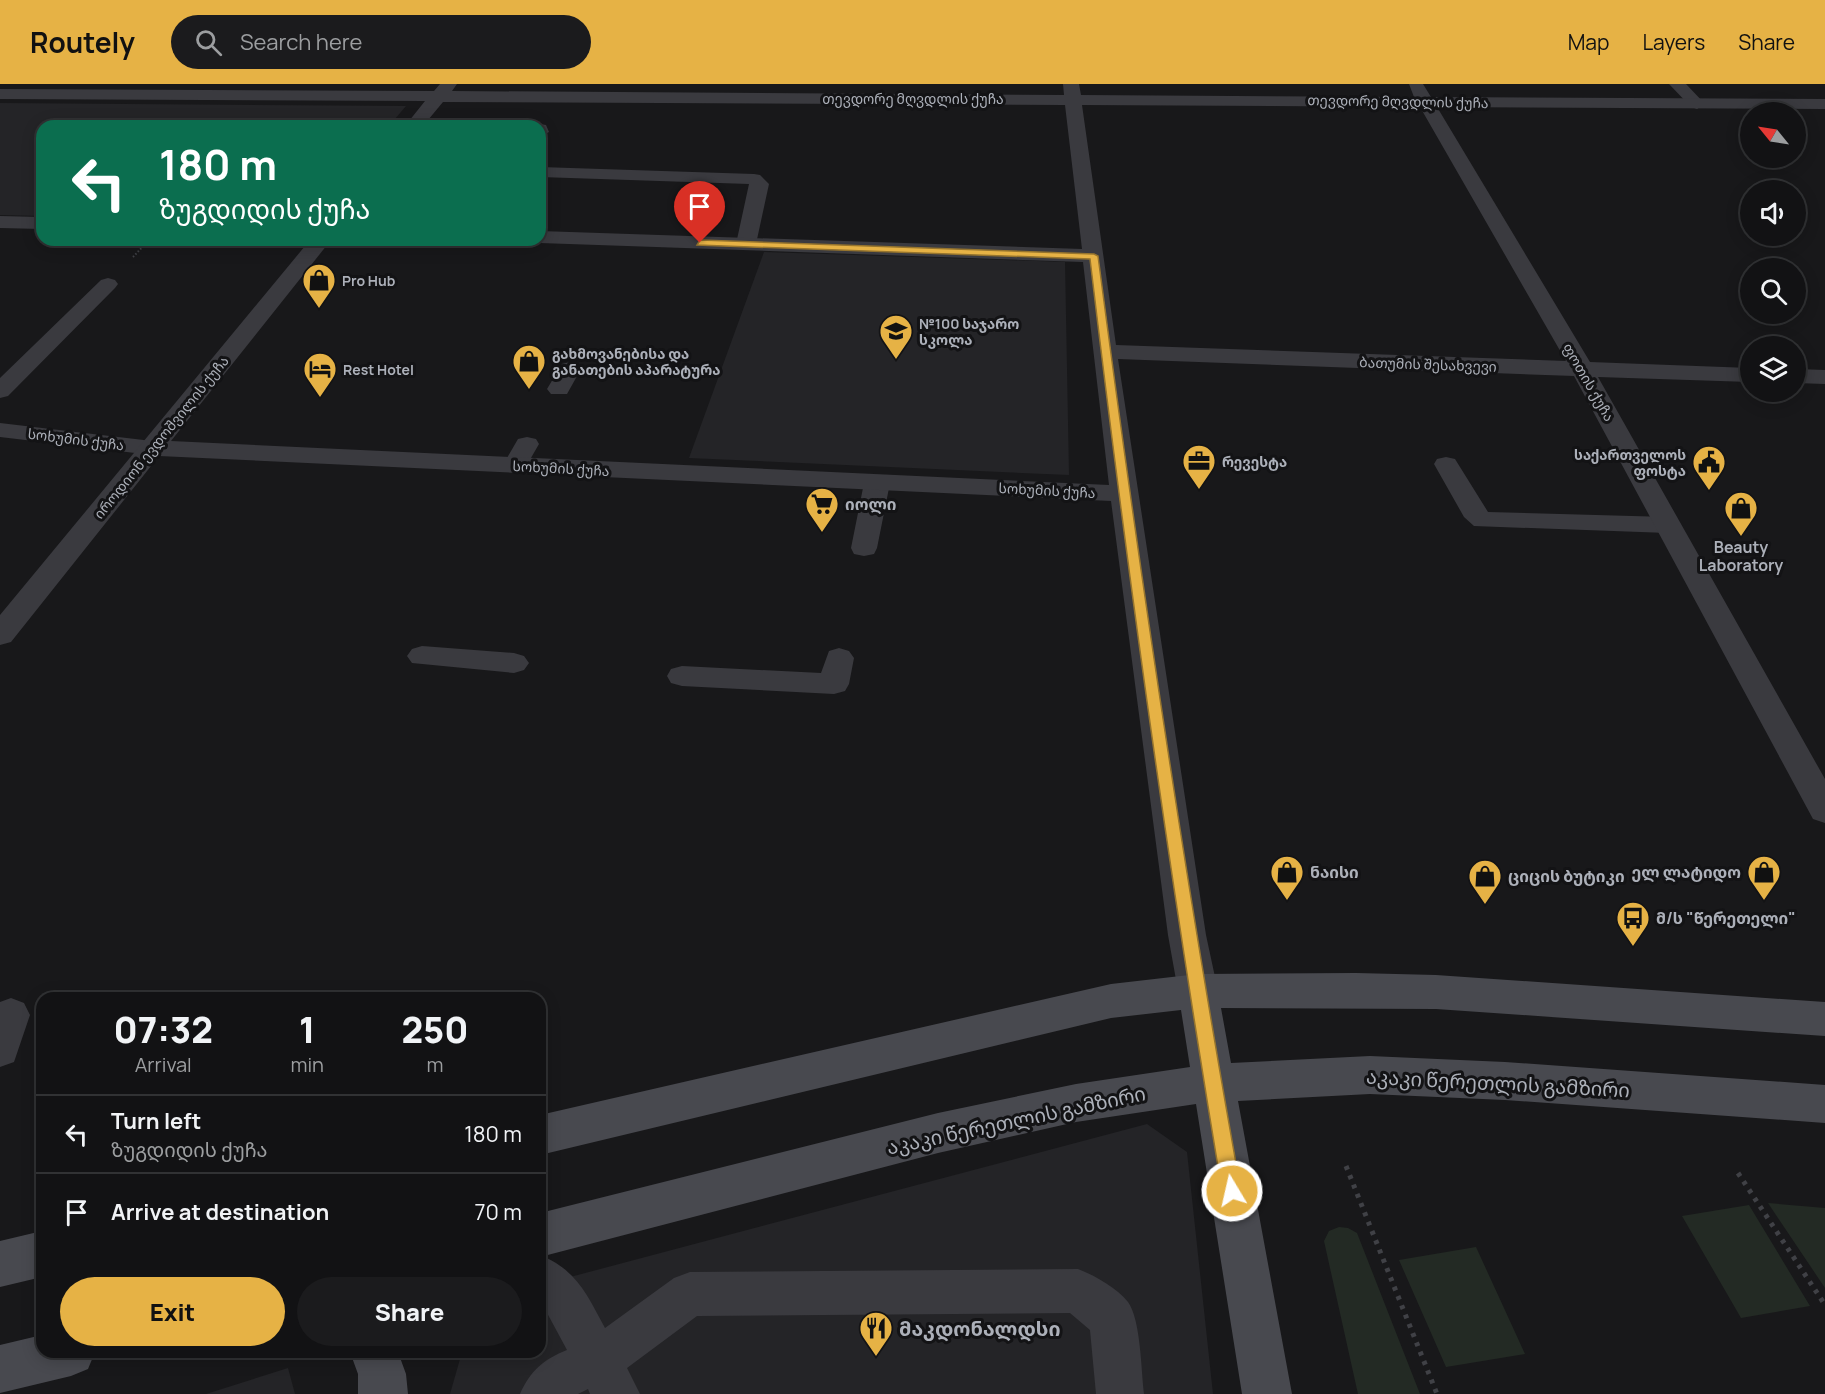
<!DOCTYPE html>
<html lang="en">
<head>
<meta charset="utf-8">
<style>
	body { margin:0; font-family:Manrope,"Noto Sans Georgian",sans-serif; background:#1b1b1d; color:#f1f3f6; height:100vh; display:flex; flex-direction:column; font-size:22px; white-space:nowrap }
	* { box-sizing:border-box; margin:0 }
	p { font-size:20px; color:#9c9ea0 }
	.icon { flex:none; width:33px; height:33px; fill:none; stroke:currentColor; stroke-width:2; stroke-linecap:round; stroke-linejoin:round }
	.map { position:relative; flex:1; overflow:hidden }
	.side { position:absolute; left:36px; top:908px; width:510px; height:366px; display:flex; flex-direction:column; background:#121214; border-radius:18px; box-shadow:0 3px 15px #0003,0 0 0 2px #313234 }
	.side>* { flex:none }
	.guide { position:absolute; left:36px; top:36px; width:510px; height:126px; border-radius:18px; box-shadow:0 3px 15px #0003,0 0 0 2px #313234; background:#0b6e4f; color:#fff; overflow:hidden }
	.needle { width:39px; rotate:300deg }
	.tools { position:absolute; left:1740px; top:18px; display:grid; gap:12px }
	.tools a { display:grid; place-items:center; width:66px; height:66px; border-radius:50%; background:#121214; box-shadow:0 3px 15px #0003,0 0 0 2px #313234; font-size:30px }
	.pin { position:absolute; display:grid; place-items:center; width:51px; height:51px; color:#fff; margin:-62px -26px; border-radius:50% 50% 50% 0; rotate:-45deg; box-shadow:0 0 6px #0007 }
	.pin .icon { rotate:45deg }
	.me { position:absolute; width:66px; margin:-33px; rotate:351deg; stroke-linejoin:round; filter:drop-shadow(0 0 4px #0008) }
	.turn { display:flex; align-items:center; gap:21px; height:126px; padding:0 24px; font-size:27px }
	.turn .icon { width:78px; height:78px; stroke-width:2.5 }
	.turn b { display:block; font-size:42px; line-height:51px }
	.eta { display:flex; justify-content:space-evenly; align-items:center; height:102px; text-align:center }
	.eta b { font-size:36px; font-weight:800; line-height:42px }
	.primary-button { display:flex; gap:12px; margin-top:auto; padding:12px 24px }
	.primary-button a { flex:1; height:69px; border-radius:36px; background:#e6b245; color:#111; font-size:24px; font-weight:800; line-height:69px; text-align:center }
	.primary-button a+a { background:#1b1b1d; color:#f1f3f6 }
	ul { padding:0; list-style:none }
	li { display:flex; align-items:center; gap:18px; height:78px; padding:0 24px; border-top:2px solid #313234 }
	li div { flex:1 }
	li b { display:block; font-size:22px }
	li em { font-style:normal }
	header { display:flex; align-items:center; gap:36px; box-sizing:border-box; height:84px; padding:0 30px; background:#e6b245; color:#111 }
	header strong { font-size:28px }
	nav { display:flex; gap:33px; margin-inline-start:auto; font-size:21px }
	.search { width:420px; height:54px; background:#1b1b1d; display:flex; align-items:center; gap:15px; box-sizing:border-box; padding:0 21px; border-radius:33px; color:#9c9ea0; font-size:22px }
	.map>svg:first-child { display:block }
</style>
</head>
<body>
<header>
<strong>Routely</strong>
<div class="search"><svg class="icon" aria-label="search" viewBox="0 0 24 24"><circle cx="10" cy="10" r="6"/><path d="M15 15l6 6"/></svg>Search here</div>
<nav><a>Map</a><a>Layers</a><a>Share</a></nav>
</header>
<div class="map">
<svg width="1825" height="1310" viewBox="0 0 1825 1310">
	<rect width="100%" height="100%" fill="#18181a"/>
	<path fill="#242427" d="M0 19 406 22 389 42H42V132L0 131Z
		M764 168 1065 178 1069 391 689 374Z
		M1147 1040 1187 1068 1213 1310H450L462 1268H540V1201Z
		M288 1284 295 1310H206Z"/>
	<path fill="#232a24" d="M1768 1119 1825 1124V1204Z
		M1749 1121 1810 1222 1741 1234 1682 1132Z
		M1339 1143 1348 1144 1357 1149 1420 1310H1358L1324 1157 1329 1147Z
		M1476 1163 1525 1270 1446 1283 1399 1176Z"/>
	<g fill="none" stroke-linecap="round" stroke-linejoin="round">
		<path stroke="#404146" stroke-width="2" stroke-dasharray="1.5 2" stroke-linecap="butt" d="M133 173 149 156"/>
		<path stroke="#404146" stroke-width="5" stroke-dasharray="4 6" stroke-linecap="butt" d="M1346 1082 1437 1310
			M1738 1089 1825 1221"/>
		<path fill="#3a3a3f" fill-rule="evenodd" d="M1669 0H1686L1705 20 1697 25 1691 23Z
			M416 35 497 37 505 42H409L410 36Z
			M540 40 546 41 549 48 540 53V42H534Z
			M540 83 754 90 760 91 769 100 756 160 746 166 736 160 749 100 540 93Z
			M108 194 115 196 118 200 115 204 8 312 0 314V294L101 196Z
			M570 278 578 280 581 285 567 310H551L547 305 562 280Z
			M0 339 152 357 161 359 164 364 161 369 152 371 0 353Z
			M527 353 536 355 539 360 524 386 515 388 506 386 503 381 518 355Z
			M1446 373 1455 375 1488 428 1668 433 1677 435 1681 441 1677 447 1668 449 1474 442 1464 433 1434 380 1437 375Z
			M877 391 886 394 890 399 877 464 874 470 864 472 854 470 851 464 864 399 868 394Z
			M422 562 514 569 524 572 529 579 524 586 514 589 412 579 407 572 412 565Z
			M839 564 849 567 854 574 849 600 845 607 834 610 682 602 671 599 667 592 671 585 682 582 821 589 829 567Z
			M11 914 24 919 30 931 14 978 0 983V918Z
			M540 1171C577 1186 587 1211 605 1244L674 1194 690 1188 1078 1185C1094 1191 1117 1204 1128 1218 1141 1236 1141 1287 1144 1310H1096L1090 1246 1070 1229 697 1232 627 1284 640 1310H590L588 1305 578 1310H520C530 1287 544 1275 567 1266L546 1227 540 1222Z"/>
		<path fill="#3a3a3f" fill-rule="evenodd" d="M440 0H457L452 7 1064 11 1063 0H1079L1081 11 1414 13 1409 0H1423L1431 13 1825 15V25L1437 23 1590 278 1750 284V298L1598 293 1825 695V739L1813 735 1574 292 1118 275 1206 851 1218 907 1212 919 1198 924 1184 919 1178 907 1168 851 1111 417 159 372 11 558 0 561V531L310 156H331L171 357 1109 401 1083 178 540 159 532 156H540V147L1082 165 1065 21 443 18 423 42H405L425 17 0 15V5L434 7ZM1082 21 1420 23 1566 277 1116 261Z
			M0 132 42 133V145L0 144Z
			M1796 285 1825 286V300L1796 299Z"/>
		<path fill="#48494f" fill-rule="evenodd" d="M1356 889 1436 891 1825 918V952L1436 925 1221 924 1231 979 1370 972 1505 978 1825 1001V1039L1505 1016 1370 1010 1238 1017 1292 1310H1242L1196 1020 1076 1038 938 1069 540 1173V1129L938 1029 1076 1000 1190 983 1181 926 1111 934 540 1071V1031L1111 900 1198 890Z
			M42 1147V1193L0 1203V1157Z
			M42 1251V1268H95L88 1285 71 1292 0 1309V1261Z
			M350 1268H398L406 1290 408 1310H358V1290Z"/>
	</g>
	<path fill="#e6b245" stroke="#96742d" stroke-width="1.5" d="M700 156 1094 170 1098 172C1139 485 1185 797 1241 1107L1238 1113 1232 1116 1225 1113 1222 1107C1170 797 1127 487 1090 175L697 161Z"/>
	<defs>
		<symbol id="shop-pin" viewBox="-11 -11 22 30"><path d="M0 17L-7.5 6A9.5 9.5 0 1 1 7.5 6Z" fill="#e6b245" stroke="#131315"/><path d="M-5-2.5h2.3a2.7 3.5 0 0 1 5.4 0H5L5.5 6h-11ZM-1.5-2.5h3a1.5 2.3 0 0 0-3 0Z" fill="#111"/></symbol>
		<symbol id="school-pin" viewBox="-11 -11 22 30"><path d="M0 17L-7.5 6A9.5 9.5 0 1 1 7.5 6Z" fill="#e6b245" stroke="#131315"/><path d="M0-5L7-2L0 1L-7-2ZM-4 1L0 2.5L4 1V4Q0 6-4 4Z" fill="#111"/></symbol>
		<symbol id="hotel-pin" viewBox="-11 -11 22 30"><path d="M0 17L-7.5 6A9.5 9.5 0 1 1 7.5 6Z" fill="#e6b245" stroke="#131315"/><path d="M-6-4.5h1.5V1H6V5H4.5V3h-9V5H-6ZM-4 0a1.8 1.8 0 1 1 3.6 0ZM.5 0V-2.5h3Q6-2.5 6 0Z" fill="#111"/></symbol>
		<symbol id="office-pin" viewBox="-11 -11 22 30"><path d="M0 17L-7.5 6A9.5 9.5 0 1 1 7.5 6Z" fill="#e6b245" stroke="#131315"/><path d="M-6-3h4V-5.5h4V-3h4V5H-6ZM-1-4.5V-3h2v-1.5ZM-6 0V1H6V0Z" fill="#111"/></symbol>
		<symbol id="civic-pin" viewBox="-11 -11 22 30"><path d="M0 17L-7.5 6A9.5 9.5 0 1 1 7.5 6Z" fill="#e6b245" stroke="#131315"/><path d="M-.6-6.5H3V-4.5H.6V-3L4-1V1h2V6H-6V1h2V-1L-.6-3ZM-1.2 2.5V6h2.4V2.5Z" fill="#111"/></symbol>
		<symbol id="supermarket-pin" viewBox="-11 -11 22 30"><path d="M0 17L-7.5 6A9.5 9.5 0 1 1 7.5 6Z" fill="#e6b245" stroke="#131315"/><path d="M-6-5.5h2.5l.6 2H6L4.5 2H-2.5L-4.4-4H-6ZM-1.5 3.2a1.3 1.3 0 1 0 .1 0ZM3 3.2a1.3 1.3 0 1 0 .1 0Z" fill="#111"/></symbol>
		<symbol id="bus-pin" viewBox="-11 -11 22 30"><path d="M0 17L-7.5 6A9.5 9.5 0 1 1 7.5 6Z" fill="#e6b245" stroke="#131315"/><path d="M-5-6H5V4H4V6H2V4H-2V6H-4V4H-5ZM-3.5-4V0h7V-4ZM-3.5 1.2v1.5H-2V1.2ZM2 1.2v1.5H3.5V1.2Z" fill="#111"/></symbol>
		<symbol id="restaurant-pin" viewBox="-11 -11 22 30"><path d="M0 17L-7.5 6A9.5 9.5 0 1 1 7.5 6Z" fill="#e6b245" stroke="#131315"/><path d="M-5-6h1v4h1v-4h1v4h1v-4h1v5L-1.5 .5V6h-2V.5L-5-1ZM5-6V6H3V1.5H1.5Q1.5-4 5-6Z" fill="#111"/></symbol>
	</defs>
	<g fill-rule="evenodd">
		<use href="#shop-pin" x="300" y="177" width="38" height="52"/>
		<use href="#school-pin" x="877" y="228" width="38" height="52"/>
		<use href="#shop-pin" x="510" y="258" width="38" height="52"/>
		<use href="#hotel-pin" x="301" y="266" width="38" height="52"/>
		<use href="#office-pin" x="1180" y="358" width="38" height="52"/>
		<use href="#civic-pin" x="1690" y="359" width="38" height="52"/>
		<use href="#supermarket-pin" x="803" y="401" width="38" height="52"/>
		<use href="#shop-pin" x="1722" y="405" width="38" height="52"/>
		<use href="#shop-pin" x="1268" y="769" width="38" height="52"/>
		<use href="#shop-pin" x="1745" y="769" width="38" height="52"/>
		<use href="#shop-pin" x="1466" y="773" width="38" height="52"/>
		<use href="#bus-pin" x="1614" y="815" width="38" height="52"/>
		<use href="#restaurant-pin" x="857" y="1225" width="38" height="52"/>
	</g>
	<g text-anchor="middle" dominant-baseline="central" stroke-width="6" stroke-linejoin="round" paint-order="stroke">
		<g font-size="14" fill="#acb0b9" stroke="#131315">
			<text x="913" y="14">თევდორე მღვდლის ქუჩა</text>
			<text transform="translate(1398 17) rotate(1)">თევდორე მღვდლის ქუჩა</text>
			<text transform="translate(1428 280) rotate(2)">ბათუმის შესახვევი</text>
			<text transform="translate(1589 298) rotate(60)">ფოთის ქუჩა</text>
			<text transform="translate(161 353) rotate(-51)">იროდიონ ევდოშვილის ქუჩა</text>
			<text transform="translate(76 355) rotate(7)">სოხუმის ქუჩა</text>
			<text transform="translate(561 384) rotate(3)">სოხუმის ქუჩა</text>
			<text transform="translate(1047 406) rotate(3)">სოხუმის ქუჩა</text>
		</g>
		<g font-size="14" font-weight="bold" fill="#acb0b9" stroke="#131315" text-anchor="start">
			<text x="342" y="196">Pro Hub</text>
			<text x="919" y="239">№100 საჯარო<tspan x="919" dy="16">სკოლა</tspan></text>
			<text x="552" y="269">გახმოვანებისა და<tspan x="552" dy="16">განათების აპარატურა</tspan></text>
			<text x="343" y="285">Rest Hotel</text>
			<text x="1686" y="370" text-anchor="end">საქართველოს<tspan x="1686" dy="16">ფოსტა</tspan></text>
			<text x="1222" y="377">რევესტა</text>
		</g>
		<g font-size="16" font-weight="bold" fill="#acb0b9" stroke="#131315" text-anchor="start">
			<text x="845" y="420">იოლი</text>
			<text x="1741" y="463" text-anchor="middle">Beauty<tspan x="1741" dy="18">Laboratory</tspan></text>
			<text x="1310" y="788">ნაისი</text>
			<text x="1741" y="788" text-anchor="end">ელ ლატიდო</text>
			<text x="1508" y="792">ციცის ბუტიკი</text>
			<text x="1656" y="834">მ/ს "წერეთელი"</text>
		</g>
		<g font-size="20" fill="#acb0b9" stroke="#131315">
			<text transform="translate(1498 999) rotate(3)">აკაკი წერეთლის გამზირი</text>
			<text transform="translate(1016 1036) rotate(-12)">აკაკი წერეთლის გამზირი</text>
		</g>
		<g font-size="20" font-weight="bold" fill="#acb0b9" stroke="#131315" text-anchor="start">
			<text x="899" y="1244">მაკდონალდსი</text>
		</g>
	</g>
</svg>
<div class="tools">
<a><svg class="needle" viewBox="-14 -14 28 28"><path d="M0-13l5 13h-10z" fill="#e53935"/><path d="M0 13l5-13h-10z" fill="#9c9ea0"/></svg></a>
<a><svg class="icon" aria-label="sound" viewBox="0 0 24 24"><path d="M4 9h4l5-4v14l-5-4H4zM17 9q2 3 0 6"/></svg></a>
<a><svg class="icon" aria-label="search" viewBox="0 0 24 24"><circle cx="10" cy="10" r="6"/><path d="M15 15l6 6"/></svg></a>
<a><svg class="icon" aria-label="layers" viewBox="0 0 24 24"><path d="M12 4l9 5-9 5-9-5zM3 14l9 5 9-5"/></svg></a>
</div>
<div class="pin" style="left:700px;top:159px;background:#d93025"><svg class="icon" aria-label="arrive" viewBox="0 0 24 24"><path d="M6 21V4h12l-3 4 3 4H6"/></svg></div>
<svg class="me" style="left:1232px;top:1107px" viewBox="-20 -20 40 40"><circle r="17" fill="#e6b245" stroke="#fff" stroke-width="3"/><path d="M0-11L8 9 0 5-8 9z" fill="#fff"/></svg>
<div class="guide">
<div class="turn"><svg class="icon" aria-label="left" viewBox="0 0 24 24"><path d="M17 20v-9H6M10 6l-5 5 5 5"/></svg><div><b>180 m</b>ზუგდიდის ქუჩა</div></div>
</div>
<section class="side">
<div class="eta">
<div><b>07:32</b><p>Arrival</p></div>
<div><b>1</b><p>min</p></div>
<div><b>250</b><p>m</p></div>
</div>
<ul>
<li><svg class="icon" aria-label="left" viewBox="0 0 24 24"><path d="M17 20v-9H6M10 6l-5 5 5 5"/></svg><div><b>Turn left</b><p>ზუგდიდის ქუჩა</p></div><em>180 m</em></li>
<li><svg class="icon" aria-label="arrive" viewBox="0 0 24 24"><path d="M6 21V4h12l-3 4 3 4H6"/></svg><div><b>Arrive at destination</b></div><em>70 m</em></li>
</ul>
<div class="primary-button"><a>Exit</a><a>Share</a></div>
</section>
</div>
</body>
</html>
